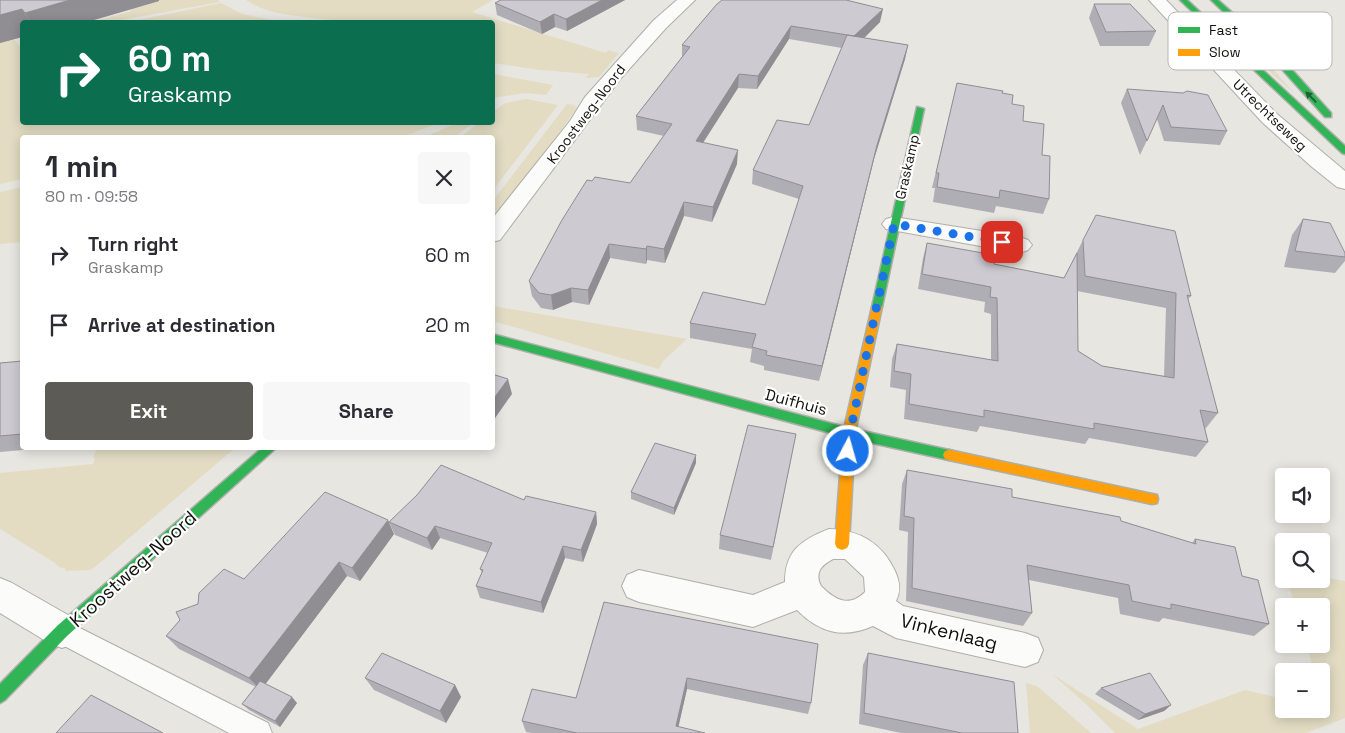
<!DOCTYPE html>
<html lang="en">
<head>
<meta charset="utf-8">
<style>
	body { margin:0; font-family:"Space Grotesk",sans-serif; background:#f7f7f7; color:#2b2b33; height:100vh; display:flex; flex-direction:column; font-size:19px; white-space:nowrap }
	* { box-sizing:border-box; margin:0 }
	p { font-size:16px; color:#7c7c81 }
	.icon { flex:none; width:28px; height:28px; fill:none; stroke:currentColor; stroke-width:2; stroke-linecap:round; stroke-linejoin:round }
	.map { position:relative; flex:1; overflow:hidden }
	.sheet { position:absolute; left:20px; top:135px; width:475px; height:315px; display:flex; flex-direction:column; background:#fff; border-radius:5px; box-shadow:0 2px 12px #0003 }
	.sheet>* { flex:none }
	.hud { position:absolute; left:20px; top:20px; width:475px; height:105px; border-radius:5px; box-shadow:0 2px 12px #0003; background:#0b6e4f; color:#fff; overflow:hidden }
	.buttons { position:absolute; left:1275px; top:468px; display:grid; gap:10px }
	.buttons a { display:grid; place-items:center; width:55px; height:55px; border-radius:5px; background:#fff; box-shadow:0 2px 12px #0003; font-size:25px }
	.pin { position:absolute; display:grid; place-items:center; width:42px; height:42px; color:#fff; margin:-21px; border-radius:10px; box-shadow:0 2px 8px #0006 }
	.me { position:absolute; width:55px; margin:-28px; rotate:6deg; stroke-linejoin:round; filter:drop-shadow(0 0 4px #0008) }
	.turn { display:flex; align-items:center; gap:18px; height:105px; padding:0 25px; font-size:22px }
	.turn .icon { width:65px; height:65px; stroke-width:2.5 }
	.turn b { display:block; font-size:35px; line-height:42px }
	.round { display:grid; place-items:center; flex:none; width:52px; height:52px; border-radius:5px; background:#f7f7f7 }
	.overview { display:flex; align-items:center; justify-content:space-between; height:85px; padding:0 25px }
	h1 { font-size:30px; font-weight:700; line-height:38px }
	.action { display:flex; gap:10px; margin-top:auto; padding:10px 25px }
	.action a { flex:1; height:58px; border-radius:5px; background:#5c5b56; color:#fff; font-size:20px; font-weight:700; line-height:58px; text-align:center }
	.action a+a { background:#f7f7f7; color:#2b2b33 }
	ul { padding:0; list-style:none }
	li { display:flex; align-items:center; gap:15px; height:70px; padding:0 25px }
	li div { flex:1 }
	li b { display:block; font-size:19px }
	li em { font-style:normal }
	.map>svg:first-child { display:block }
</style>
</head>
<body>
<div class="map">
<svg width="1345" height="733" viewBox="0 0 1345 733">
	<rect width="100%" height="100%" fill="#e7e6e0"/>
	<path fill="#e3dcc3" d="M122 0H218L220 2 110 22H93L132 11Z
		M246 0H493L472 12 606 53 608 50 619 53 599 77 586 78 589 74 540 70 493 63 492 22C432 22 372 25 312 18 289 15 265 13 246 0Z
		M221 3 242 14 282 22H129Z
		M1225 33 1243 35 1294 93Z
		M14 39 19 46 22 45V122L438 123 400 138H22V179L0 184V43Z
		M493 74 553 85 546 95 525 93 493 98Z
		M526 99 558 105 493 190 492 138 460 137 479 123 492 122 493 112 505 103Z
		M567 104 574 105 577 108C563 127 507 210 493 217L492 202Z
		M457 123H473L454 137H425Z
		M22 187V242L0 244V192Z
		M492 306H493L687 339 663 361 659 369 493 321Z
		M97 448H235L95 567 90 570 65 571 66 569 59 567 55 563 0 529V473L93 464 95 458H93Z
		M1321 577 1345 581V718L1306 733H1115L1085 703 1052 674 1138 729 1245 690 1284 699V709L1325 708 1321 694V671H1314L1306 644H1321V606H1295L1287 579H1321Z
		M1026 683 1037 686 1091 733H1030Z"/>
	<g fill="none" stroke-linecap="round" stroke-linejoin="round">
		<defs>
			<path id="lane" d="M62 619 268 723 272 733H229L53 640 49 631 53 622Z"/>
			<path id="street" d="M677 0H695L666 28 622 77 500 240 492 242V219L570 121 585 97 654 20Z
				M1149 0H1166L1277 114 1345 171V189L1337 187 1312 167 1263 123Z
				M894 217 1020 237 1028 240 1032 245 1028 250 1020 253 886 229 882 224 886 219Z
				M829 529C860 530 882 543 895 571 900 582 901 591 896 601L903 606 1025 633 1038 638 1043 650 1038 662 1025 667 896 638 873 626C843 639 820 633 797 610L753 627 639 602 627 597 622 586 627 575 639 570 753 595 785 582C785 551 801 540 829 529ZM833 559H845L864 577 865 592C849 608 835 600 821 586 814 572 822 565 833 559Z
				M0 578 12 583 75 619 80 631 75 643 62 648 49 643 0 613Z"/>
			<path id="fast" d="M1180 0H1187L1345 146V154L1342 153Z
				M1211 0H1218L1275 51 1331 113V117H1325L1269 55Z
				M917 107 924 109 882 307 877 311 872 307Z
				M492 334 849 428 949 450 953 451 955 455 953 459 949 460 849 438 492 342Z
				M262 448H276L67 636 5 700 0 703V684L57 626Z"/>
			<path id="slow" d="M877 303 882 307 855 433 849 544 847 548 842 550 837 548 835 544 843 433 872 307Z
				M949 450 1152 494 1157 495 1158 499 1157 503 1152 504 949 460 945 459 943 455 945 451Z"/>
		</defs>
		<use href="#lane" stroke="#aeaeaa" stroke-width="2"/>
		<use href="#street" stroke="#aeaeaa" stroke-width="2"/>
		<use href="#fast" stroke="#aeaeaa" stroke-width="3"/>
		<use href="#slow" stroke="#aeaeaa" stroke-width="3"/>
		<use href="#lane" fill="#fbfbfa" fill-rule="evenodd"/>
		<use href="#street" fill="#fbfbfa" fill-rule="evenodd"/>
		<use href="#fast" fill="#30b455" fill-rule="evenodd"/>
		<use href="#slow" fill="#ff9f0a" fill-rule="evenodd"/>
	</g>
	<path fill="#b0aeb5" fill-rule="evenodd" d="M0 0 159 1 87 22H22V37L0 43Z
		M499 0H625L567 31 555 27 542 34 497 15 495 3 500 0Z
		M717 4 880 22 864 38 908 45 905 59 874 159 819 381 764 370V366L750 362 752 349 690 338V323L765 305 799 199 752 184 753 170 809 125 842 48 789 39 757 89 738 88 703 143 737 164 712 222 684 216 665 263 647 260 646 264 610 258 589 305 572 302 553 310 541 308 532 296 529 281 592 181 630 183 664 136 637 130 636 116 682 57V45Z
		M1094 4 1156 31 1149 46H1100L1089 18Z
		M957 83 1002 93 1012 104 1023 121 1042 155 1049 199 1043 214 996 206 994 213 933 202 935 188H932Z
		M1127 89 1227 131 1220 145 1164 141 1157 119 1140 155 1121 103Z
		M1303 219 1345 253V261L1335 273 1284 267 1292 235Z
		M1083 240 1191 296 1188 299 1218 413 1206 428H1205L1208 442 1196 457 1089 438 1085 444 980 426 977 432 904 419 906 390 890 387 892 359 897 344 991 360V314L984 312 985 302 918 289 923 258 927 243 994 264 1064 278ZM1077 291 1166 308 1164 376 1102 366 1078 351Z
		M22 361V448H45L0 452V363Z
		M796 434 771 560 719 549 720 535Z
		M696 463 674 515 631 499V492Z
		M907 470 1012 497 1121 521 1192 543 1195 539 1242 576 1269 624 1254 636 1163 618 1159 622 1120 614 1118 598 1029 580 1032 613 1023 626 906 601 908 532 899 530 902 484Z
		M524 500 596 512 597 524 583 562 565 558 543 613 480 598 476 586 482 573 480 569 488 553 440 538 432 550 395 535 389 522Z
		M394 534 360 581 347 576 265 684 297 703 280 727 249 710 242 704 256 687 179 649 166 636 198 604 244 579Z
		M604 602 811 703 808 714 687 689 678 727 705 733H532L526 732 522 721 576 698Z
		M868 653 1018 733H901L859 724 863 665Z
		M365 678 455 685 461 697 446 723 374 690Z
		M1101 688 1171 705 1164 711 1138 720 1095 694Z"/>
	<path fill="#908d93" d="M70 0H159V1L87 22H30L25 13Z
		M602 0H625L567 31 566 19Z
		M22 9 30 22H22V37L0 43V15Z
		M883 9 880 22 852 50 854 36Z
		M554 14 555 27 542 34 540 22Z
		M791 26 789 39 757 89 758 76Z
		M908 45 905 59 874 159 819 381 822 366 877 145Z
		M739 74 738 88 695 155 696 141Z
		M738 150 737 164 712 222 713 207Z
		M684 202V216L665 263 664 249Z
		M609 244 610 258 589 305 588 290Z
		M647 246V260L646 264V249Z
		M571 288 572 302 553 310 551 295Z
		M508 379 512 394 493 421 492 418V401Z
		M696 455V463L674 515V508Z
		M596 512 597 524 583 562 581 550Z
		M388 520 394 534 360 581 352 568Z
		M435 526 440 538 432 550 427 538Z
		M563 546 565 558 543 613 541 602Z
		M339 562 347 576 261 690 249 678Z
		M687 678V689L677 733 676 726Z
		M455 685 461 697 446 723 440 711Z
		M292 697 297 703 280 727 275 721Z
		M1171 705 1164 711 1138 720 1145 714Z"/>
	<path fill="#cdcad2" stroke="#908d93" d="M0 0H70L25 13 22 9 0 15Z
		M501 0H602L566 19 554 14 540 22 495 3Z
		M722 0H846L883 9 854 36 791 26 758 76 739 74 696 141 738 150 713 207 684 202 664 249 647 246 646 249 609 244 588 290 571 288 551 295 539 293 529 281 562 220 587 180 592 181 595 177 630 183 672 124 636 116 690 47 682 45 717 4Z
		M1094 4H1130L1156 31 1106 32Z
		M847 35 908 45 877 145 822 366 766 355 767 351 752 347 756 334 690 323 703 292 765 305 803 186 753 170 777 120 809 125Z
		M957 83 1003 91 1002 93 1013 95 1012 104 1024 106 1023 121 1044 124 1042 155 1050 156 1049 199 1000 190 999 198 937 187 939 173H936Z
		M1127 89 1183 93 1187 91 1208 95 1227 131 1171 127 1163 105 1147 141Z
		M1096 215 1175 231 1191 296 1187 295 1218 413 1200 410 1208 442 1094 423V429L984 410V417L909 404 911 374 894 371 897 344 998 361 997 298 990 297 991 287 922 274 927 243 994 255V264L1064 278 1077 253 1078 351 1102 366 1174 378 1176 293 1085 276 1083 240Z
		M1303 219 1330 223 1345 253V257L1295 251Z
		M22 361V434L0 436V363Z
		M492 374 508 379 492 401Z
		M748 425 796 434 773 547 720 535Z
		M655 443 696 455 674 508 631 492Z
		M441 465 524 500 526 496 596 512 581 550 563 546 541 602 476 586 483 570 480 569 492 543 435 526 427 538 389 522 417 495Z
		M907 470 1012 489V497L1120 517 1121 521 1196 544 1195 539 1235 547 1242 576 1258 580 1269 624 1171 604V609L1132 601 1129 585 1027 565 1032 613 912 588 914 518 904 516Z
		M325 492 388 520 352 568 339 562 249 678 166 636 180 620 176 612 198 604 199 593 224 569 244 579Z
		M604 602 818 644 811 703 687 678 676 726 705 733H577L522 721 532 689 576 698Z
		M382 653 455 685 440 711 365 678Z
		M868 653 1014 682 1018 733H962L864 713Z
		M1150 673 1171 705 1145 714 1101 688Z
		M260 681 292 697 275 721 242 704Z
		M91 695 163 733H56Z"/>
	<defs><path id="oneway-solid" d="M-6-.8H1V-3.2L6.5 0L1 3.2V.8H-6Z" transform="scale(1.25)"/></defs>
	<use fill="#206230" href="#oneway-solid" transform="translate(1311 97) rotate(-134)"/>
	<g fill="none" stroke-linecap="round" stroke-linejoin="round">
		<path stroke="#1a73e8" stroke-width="9" stroke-dasharray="0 16.2" d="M848 451 850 433 894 224 1002 242"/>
	</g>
	<g text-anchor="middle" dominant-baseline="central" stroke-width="4.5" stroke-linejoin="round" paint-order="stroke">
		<g font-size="14" fill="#11100c" stroke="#fff">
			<text transform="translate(586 114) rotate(-53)">Kroostweg-Noord</text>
			<text transform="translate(1270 115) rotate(44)">Utrechtseweg</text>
			<text transform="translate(907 167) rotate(-77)">Graskamp</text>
		</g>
		<g font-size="16" fill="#11100c" stroke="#fff">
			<text transform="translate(796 402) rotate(15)">Duifhuis</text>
		</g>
		<g font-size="19" fill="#11100c" stroke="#fff">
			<text transform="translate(133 569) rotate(-42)">Kroostweg-Noord</text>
			<text transform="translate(949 632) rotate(14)">Vinkenlaag</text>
		</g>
	</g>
	<rect x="1168" y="12" width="164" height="58" rx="8" fill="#fff" stroke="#b8b7b6" stroke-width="1"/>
	<rect x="1178" y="27" width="22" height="6" fill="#30b455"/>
	<rect x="1178" y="49" width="22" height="7" fill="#ff9f0a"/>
	<g font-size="14" fill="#11100c">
		<text x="1209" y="35">Fast</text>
		<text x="1209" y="57">Slow</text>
	</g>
</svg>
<div class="buttons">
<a><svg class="icon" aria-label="sound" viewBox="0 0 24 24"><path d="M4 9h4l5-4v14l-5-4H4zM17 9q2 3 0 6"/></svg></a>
<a><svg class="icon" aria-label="search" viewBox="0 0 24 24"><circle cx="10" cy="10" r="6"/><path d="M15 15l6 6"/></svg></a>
<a>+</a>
<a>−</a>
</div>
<div class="pin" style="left:1002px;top:242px;background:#d93025"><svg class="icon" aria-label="arrive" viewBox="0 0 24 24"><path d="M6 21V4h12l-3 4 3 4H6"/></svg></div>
<svg class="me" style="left:848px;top:451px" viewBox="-20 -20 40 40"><circle r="17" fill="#1a73e8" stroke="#fff" stroke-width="3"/><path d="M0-11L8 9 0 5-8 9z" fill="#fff"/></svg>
<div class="hud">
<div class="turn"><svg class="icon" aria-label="right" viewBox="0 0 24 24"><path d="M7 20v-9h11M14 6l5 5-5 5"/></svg><div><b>60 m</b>Graskamp</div></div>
</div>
<section class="sheet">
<div class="overview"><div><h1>1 min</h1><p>80 m · 09:58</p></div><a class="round"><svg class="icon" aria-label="close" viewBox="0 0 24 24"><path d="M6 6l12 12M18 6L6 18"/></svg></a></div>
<ul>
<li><svg class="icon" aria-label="right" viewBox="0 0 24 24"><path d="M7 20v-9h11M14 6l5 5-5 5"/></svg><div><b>Turn right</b><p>Graskamp</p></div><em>60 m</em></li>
<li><svg class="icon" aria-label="arrive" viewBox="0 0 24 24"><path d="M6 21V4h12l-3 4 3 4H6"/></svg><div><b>Arrive at destination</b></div><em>20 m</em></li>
</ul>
<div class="action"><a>Exit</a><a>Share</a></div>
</section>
</div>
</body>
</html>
